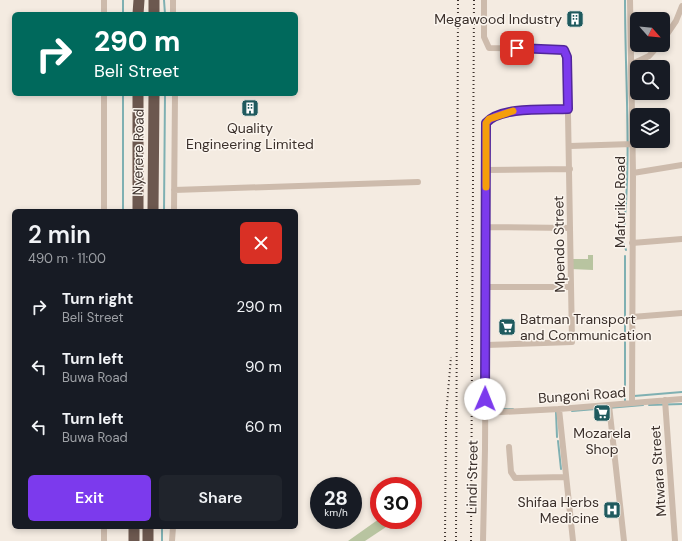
<!DOCTYPE html>
<html lang="en">
<head>
<meta charset="utf-8">
<style>
	body { margin:0; font-family:"DM Sans",sans-serif; background:#20242c; color:#f1f3f6; height:100vh; display:flex; flex-direction:column; font-size:15px; white-space:nowrap }
	* { box-sizing:border-box; margin:0 }
	p { font-size:13px; color:#9ea1a6 }
	.icon { flex:none; width:22px; height:22px; fill:none; stroke:currentColor; stroke-width:2; stroke-linecap:round; stroke-linejoin:round }
	.map { position:relative; flex:1; overflow:hidden }
	.drawer { position:absolute; left:12px; top:209px; width:286px; height:320px; display:flex; flex-direction:column; background:#171b24; border-radius:6px; box-shadow:0 2px 6px #0003 }
	.drawer>* { flex:none }
	.hud { position:absolute; left:12px; top:12px; width:286px; height:84px; border-radius:6px; box-shadow:0 2px 6px #0003; background:#00695c; color:#fff; overflow:hidden }
	.needle { width:26px; rotate:117deg }
	.buttons { position:absolute; left:630px; top:12px; display:grid; gap:8px }
	.buttons a { display:grid; place-items:center; width:40px; height:40px; border-radius:6px; background:#171b24; box-shadow:0 2px 6px #0003; font-size:20px }
	.speed { position:absolute; left:310px; top:477px; display:flex; gap:8px; font-size:20px; font-weight:700; text-align:center }
	.speed>* { display:grid; place-content:center; width:52px; height:52px; border-radius:50%; background:#171b24; box-shadow:0 2px 6px #0003; line-height:1 }
	.speed small { font-size:10px; font-weight:400 }
	.speed .limit { border:6px solid #d22; background:#fff; color:#111 }
	.pin { position:absolute; display:grid; place-items:center; width:34px; height:34px; color:#fff; margin:-17px; border-radius:8px; box-shadow:0 2px 6px #0006 }
	.me { position:absolute; width:44px; margin:-22px; rotate:1deg; stroke-linejoin:round; filter:drop-shadow(0 0 3px #0008) }
	.turn { display:flex; align-items:center; gap:14px; height:84px; padding:0 16px; font-size:18px }
	.turn .icon { width:52px; height:52px; stroke-width:2.5 }
	.turn b { display:block; font-size:28px; line-height:34px }
	.round { display:grid; place-items:center; flex:none; width:42px; height:42px; border-radius:6px; background:#20242c }
	.summary { display:flex; align-items:center; justify-content:space-between; height:68px; padding:0 16px }
	h1 { font-size:24px; font-weight:600; line-height:30px }
	.primary-button { display:flex; gap:8px; margin-top:auto; padding:8px 16px }
	.primary-button a { flex:1; height:46px; border-radius:6px; background:#7c3aed; color:#fff; font-size:16px; font-weight:600; line-height:46px; text-align:center }
	.primary-button a+a { background:#20242c; color:#f1f3f6 }
	ul { padding:0; list-style:none }
	li { display:flex; align-items:center; gap:12px; height:60px; padding:0 16px }
	li div { flex:1 }
	li b { display:block; font-size:15px }
	li em { font-style:normal }
	.map>svg:first-child { display:block }
</style>
</head>
<body>
<div class="map">
<svg width="682" height="541" viewBox="0 0 682 541">
	<rect width="100%" height="100%" fill="#f4ebe1"/>
	<path fill="#b8c4a0" d="M588 255H593V270L571 269V259H588Z
		M379 519 405 520 394 527 392 523 365 541H348Z"/>
	<g fill="none" stroke-linecap="round" stroke-linejoin="round">
		<path stroke="#7fb0b2" stroke-width="2" d="M123 0V14
			M164 0 165 14
			M123 211V94
			M164 211 165 94
			M623 239C632 159 625 80 625 0
			M623 241 626 250
			M634 396 682 392
			M625 402V256
			M649 405 682 404
			M492 409H513
			M572 411 643 405
			M556 412 557 437
			M558 441 561 469
			M162 541V527"/>
		<path stroke="#cdbbac" stroke-width="6" d="M173 0V14
			M484 0V37L489 48 559 49 564 50 567 57 572 342 486 345
			M630 0 633 173 632 403
			M104 14V0
			M663 40 676 21 682 6
			M632 64 649 56 659 45
			M570 146 632 144
			M486 170 570 169
			M633 173 682 165
			M174 190 418 182
			M104 211V94
			M174 211 175 94
			M486 227 570 228
			M632 243 682 239
			M486 287H571
			M632 317 682 313
			M665 400 675 541
			M609 405 624 541
			M559 409 573 541
			M484 413 559 409 682 399
			M509 447 511 472 515 478 566 477
			M104 541V527
			M172 541 173 527
			M483 541 485 449 487 123C500 106 548 110 569 109"/>
		<path stroke="#6c584f" stroke-width="11" d="M138 14 139 0
			M154 14V0
			M138 211V94
			M153 211 154 94
			M134 541V527
			M148 541V527"/>
		<path stroke="#3b302b" stroke-width="2" stroke-dasharray="1 3" stroke-linecap="butt" d="M445 541 446 416 451 357
			M456 541 458 0
			M471 541 474 0"/>
	</g>
	<g fill="none" stroke-linecap="round" stroke-linejoin="round">
		<defs>
			<path id="route" d="M485 399 486 123C500 106 548 110 568 109L567 57 564 50 517 48"/>
		</defs>
		<use href="#route" stroke="#51269a" stroke-width="10"/>
		<use href="#route" stroke="#7c3aed" stroke-width="7"/>
		<path stroke="#f59e0b" stroke-width="7" d="M486 187V123L489 119 513 111"/>
	</g>
	<defs>
		<symbol id="building-square" viewBox="-11 -11 22 22"><rect x="-9" y="-9" width="18" height="18" rx="4" fill="#1f5a5e" stroke="#fbf5ee"/><path d="M-4-6H4V6H1V3H-1V6H-4ZM-2.5-4.3h1.7v1.8h-1.7ZM.8-4.3h1.7v1.8H.8ZM-2.5-1h1.7V.8h-1.7ZM.8-1h1.7V.8H.8Z" fill="#fff"/></symbol>
		<symbol id="supermarket-square" viewBox="-11 -11 22 22"><rect x="-9" y="-9" width="18" height="18" rx="4" fill="#1f5a5e" stroke="#fbf5ee"/><path d="M-6-5.5h2.5l.6 2H6L4.5 2H-2.5L-4.4-4H-6ZM-1.5 3.2a1.3 1.3 0 1 0 .1 0ZM3 3.2a1.3 1.3 0 1 0 .1 0Z" fill="#fff"/></symbol>
		<symbol id="hospital-square" viewBox="-11 -11 22 22"><rect x="-9" y="-9" width="18" height="18" rx="4" fill="#1f5a5e" stroke="#fbf5ee"/><path d="M-5-5h3v3.5h4V-5h3V5h-3V1.5h-4V5h-3Z" fill="#fff"/></symbol>
	</defs>
	<g fill-rule="evenodd">
		<use href="#building-square" x="565" y="9" width="20" height="20"/>
		<use href="#building-square" x="240" y="98" width="20" height="20"/>
		<use href="#supermarket-square" x="497" y="317" width="20" height="20"/>
		<use href="#supermarket-square" x="592" y="403" width="20" height="20"/>
		<use href="#hospital-square" x="602" y="500" width="20" height="20"/>
	</g>
	<g text-anchor="middle" dominant-baseline="central" stroke-width="3" stroke-linejoin="round" paint-order="stroke">
		<g font-size="14" fill="#3b302b" stroke="#fbf5ee" text-anchor="end">
			<text x="562" y="19">Megawood Industry</text>
			<text x="250" y="128" text-anchor="middle">Quality<tspan x="250" dy="16">Engineering Limited</tspan></text>
			<text x="520" y="319" text-anchor="start">Batman Transport<tspan x="520" dy="16">and Communication</tspan></text>
			<text x="602" y="433" text-anchor="middle">Mozarela<tspan x="602" dy="16">Shop</tspan></text>
			<text x="599" y="502">Shifaa Herbs<tspan x="599" dy="16">Medicine</tspan></text>
		</g>
		<g font-size="14" fill="#3b302b" stroke="#fbf5ee">
			<text transform="translate(138 152) rotate(-89)">Nyerere Road</text>
			<text transform="translate(620 202) rotate(-90)">Mafuriko Road</text>
			<text transform="translate(559 244) rotate(-91)">Mpendo Street</text>
			<text transform="translate(582 395) rotate(-4)">Bungoni Road</text>
			<text transform="translate(658 471) rotate(-94)">Mtwara Street</text>
			<text transform="translate(472 477) rotate(-89)">Lindi Street</text>
		</g>
	</g>
</svg>
<div class="buttons">
<a><svg class="needle" viewBox="-14 -14 28 28"><path d="M0-13l5 13h-10z" fill="#e53935"/><path d="M0 13l5-13h-10z" fill="#9ea1a6"/></svg></a>
<a><svg class="icon" aria-label="search" viewBox="0 0 24 24"><circle cx="10" cy="10" r="6"/><path d="M15 15l6 6"/></svg></a>
<a><svg class="icon" aria-label="layers" viewBox="0 0 24 24"><path d="M12 4l9 5-9 5-9-5zM3 14l9 5 9-5"/></svg></a>
</div>
<div class="speed"><div>28<small>km/h</small></div><div class="limit">30</div></div>
<div class="pin" style="left:517px;top:48px;background:#d93025"><svg class="icon" aria-label="arrive" viewBox="0 0 24 24"><path d="M6 21V4h12l-3 4 3 4H6"/></svg></div>
<svg class="me" style="left:485px;top:399px" viewBox="-20 -20 40 40"><circle r="19" fill="#fff"/><path d="M0-13L10 11 0 6-10 11z" fill="#7c3aed"/></svg>
<div class="hud">
<div class="turn"><svg class="icon" aria-label="right" viewBox="0 0 24 24"><path d="M7 20v-9h11M14 6l5 5-5 5"/></svg><div><b>290 m</b>Beli Street</div></div>
</div>
<section class="drawer">
<div class="summary"><div><h1>2 min</h1><p>490 m · 11:00</p></div><a class="round" style="background:#d93025;color:#fff"><svg class="icon" aria-label="close" viewBox="0 0 24 24"><path d="M6 6l12 12M18 6L6 18"/></svg></a></div>
<ul>
<li><svg class="icon" aria-label="right" viewBox="0 0 24 24"><path d="M7 20v-9h11M14 6l5 5-5 5"/></svg><div><b>Turn right</b><p>Beli Street</p></div><em>290 m</em></li>
<li><svg class="icon" aria-label="left" viewBox="0 0 24 24"><path d="M17 20v-9H6M10 6l-5 5 5 5"/></svg><div><b>Turn left</b><p>Buwa Road</p></div><em>90 m</em></li>
<li><svg class="icon" aria-label="left" viewBox="0 0 24 24"><path d="M17 20v-9H6M10 6l-5 5 5 5"/></svg><div><b>Turn left</b><p>Buwa Road</p></div><em>60 m</em></li>
</ul>
<div class="primary-button"><a>Exit</a><a>Share</a></div>
</section>
</div>
</body>
</html>
